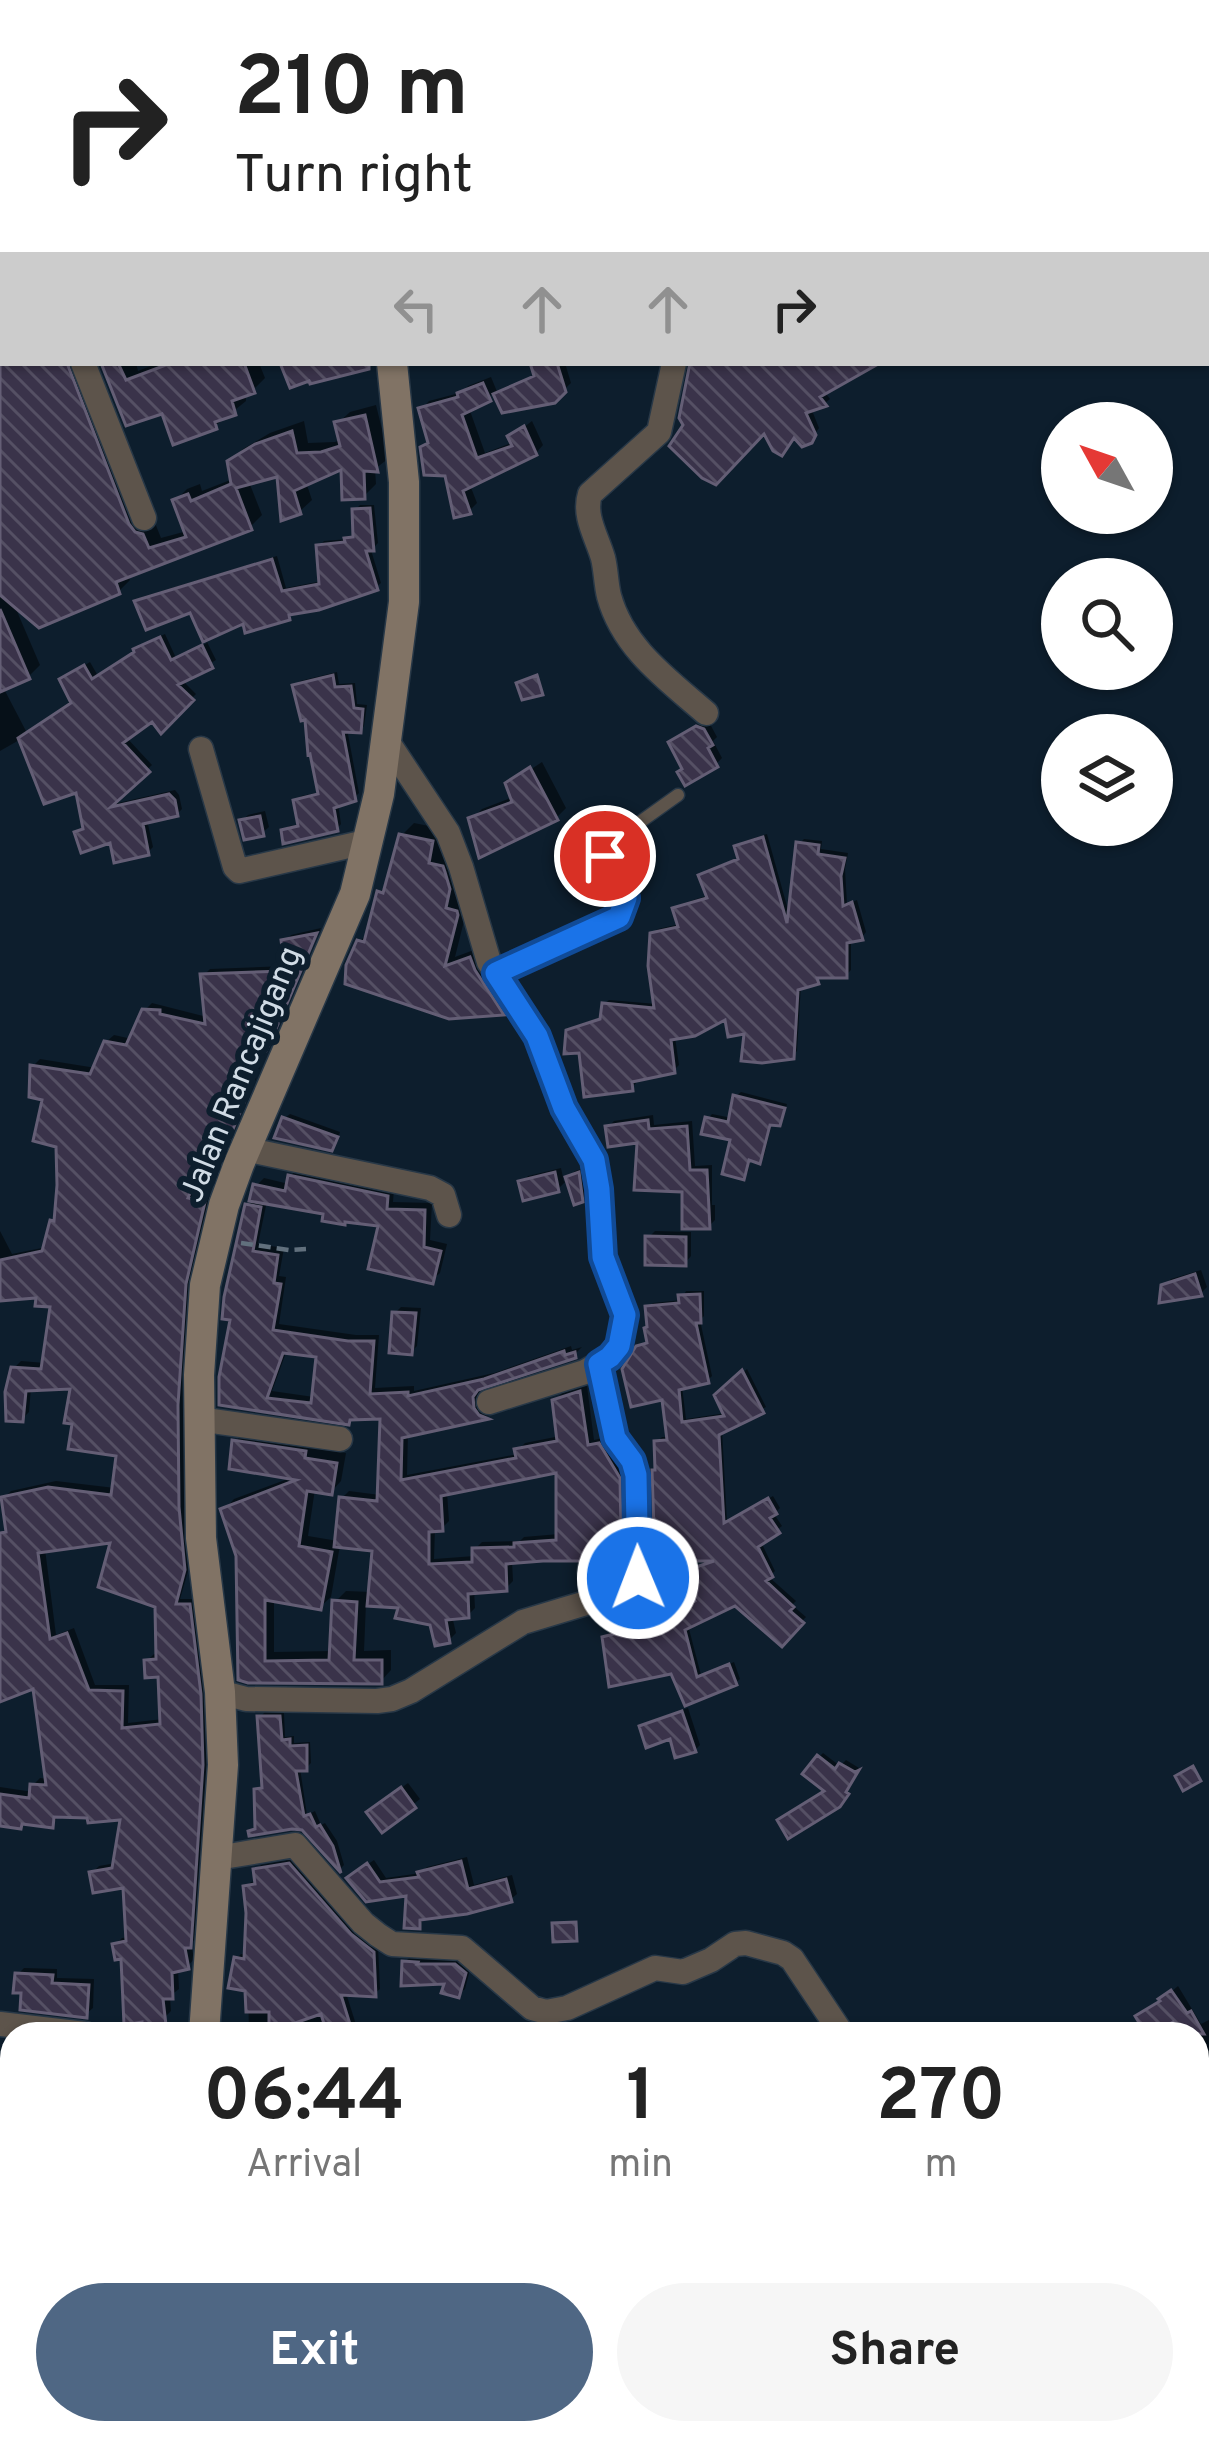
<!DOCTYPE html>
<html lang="en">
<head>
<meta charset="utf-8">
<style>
	body { margin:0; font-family:Overpass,sans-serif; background:#f6f6f6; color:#222; height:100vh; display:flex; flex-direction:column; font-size:45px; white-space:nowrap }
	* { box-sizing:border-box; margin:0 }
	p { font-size:39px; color:#767676 }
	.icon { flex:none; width:66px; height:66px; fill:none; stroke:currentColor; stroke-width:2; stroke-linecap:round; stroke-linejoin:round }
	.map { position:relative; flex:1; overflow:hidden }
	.panel { position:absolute; left:0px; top:2022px; width:1209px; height:423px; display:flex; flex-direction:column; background:#fff; border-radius:36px 36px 0 0; box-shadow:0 3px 9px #0004 }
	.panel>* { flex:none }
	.top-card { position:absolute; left:0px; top:0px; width:1209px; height:366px; box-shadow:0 3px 9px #0004; background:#fff; color:#222; overflow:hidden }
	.needle { width:78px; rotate:310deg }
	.buttons { position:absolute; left:1041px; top:402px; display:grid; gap:24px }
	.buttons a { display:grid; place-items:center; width:132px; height:132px; border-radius:50%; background:#fff; box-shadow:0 3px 9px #0004; font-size:60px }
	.pin { position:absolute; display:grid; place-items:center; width:102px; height:102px; color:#fff; margin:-51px; border:6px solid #fff; border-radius:50%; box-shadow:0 3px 12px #0007 }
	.me { position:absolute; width:132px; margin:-66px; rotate:359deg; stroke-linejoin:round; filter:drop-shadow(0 0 9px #0008) }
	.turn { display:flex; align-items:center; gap:42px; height:252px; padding:0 36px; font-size:54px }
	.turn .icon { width:156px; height:156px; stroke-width:2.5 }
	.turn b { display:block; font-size:84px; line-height:102px }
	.lanes { display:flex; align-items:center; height:114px; padding:0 36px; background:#0003; justify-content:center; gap:60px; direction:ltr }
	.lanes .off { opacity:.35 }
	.eta { display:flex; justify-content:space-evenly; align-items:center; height:204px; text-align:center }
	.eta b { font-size:72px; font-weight:700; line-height:84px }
	.action { display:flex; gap:24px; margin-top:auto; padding:24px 36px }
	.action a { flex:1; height:138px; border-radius:72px; background:#4f6784; color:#fff; font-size:48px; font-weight:700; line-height:138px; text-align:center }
	.action a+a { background:#f6f6f6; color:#222 }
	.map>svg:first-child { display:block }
</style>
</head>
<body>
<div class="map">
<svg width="1209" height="2443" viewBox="0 0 1209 2443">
	<defs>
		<pattern id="building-back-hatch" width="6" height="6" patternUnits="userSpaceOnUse" patternTransform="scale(3)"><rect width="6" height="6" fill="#3a334a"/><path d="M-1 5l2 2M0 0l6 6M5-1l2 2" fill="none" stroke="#555064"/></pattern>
	</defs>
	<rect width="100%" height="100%" fill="#0d1e2d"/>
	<path fill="#0007" fill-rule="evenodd" d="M240 0H293L294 3H232Z
		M610 0H749L745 3H607Z
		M778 0H885L886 3H820L819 1 780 3Z
		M3 212V239H0V213Z
		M3 274V363H81L147 520 155 523 161 538 187 531 175 501 187 489 200 484 202 491 233 479 231 462 243 449 270 433 304 421 308 443 335 442 342 439 338 423 350 412 376 405 389 458 375 469 376 484 364 496 344 466 306 482 312 500 300 511 280 474 249 482 262 515 250 527 128 574 130 580 118 592 13 602 40 665 28 677 3 687 27 733 74 702 62 679 90 662 98 676 137 651 141 645 165 634 176 658 207 643 191 609 137 601 142 597 277 556 286 588 322 581 319 546 324 541 348 539 356 534 355 510 360 505H374L378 543 371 550 381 583 376 587 295 611 289 617 245 620 205 638 216 660 182 680 196 694 161 730 152 717 126 737 152 765 109 805 175 790 179 795 182 809 177 814 147 820 153 847 148 852 112 839 77 833 85 827 79 789 21 739 0 751V276Z
		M104 363H136L138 371 158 363H259L265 378 253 390 245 393 246 401 215 426 164 410Z
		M533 363H565L571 383 553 400 504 410 496 392 469 408 485 453 514 442 511 437 532 421 543 445 536 453 470 485 477 503 469 511 431 441 422 409 429 401 463 392 468 386 491 377 498 394 536 374Z
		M693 363H865L824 391 830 399 825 403 811 408 819 428 810 441 765 429 687 425Z
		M337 672 339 684 355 683 357 704 367 705 364 726 360 730 347 729 359 793 354 798 338 803 341 824 337 829 284 831 289 826 301 824 296 801 301 796 321 792 308 717 296 686 300 681Z
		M705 721 710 724 717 737 713 741 722 758 716 764 685 767 678 737Z
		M542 762 566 808 556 818 472 819 482 809 513 797 515 780Z
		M265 811 269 827 262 833 242 821 248 815Z
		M414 823 444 829 440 851 455 855 461 875 456 896 469 901 455 957 482 947 514 1001 503 1012 449 1016 359 942 370 931 379 893 388 884 402 835Z
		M767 834 790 917 799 844 804 839 822 841 821 849 848 853 845 869 847 904 857 900 866 932 862 937 851 939V970L846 975H823L817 981 801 985 797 1051 792 1056 727 1016 675 1037 679 1065 674 1070 636 1078V1083L632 1088 582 1050 569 1031 574 1026 603 1017 604 1004 609 1000 657 1004 652 934 658 929 680 924 676 909 681 904 709 895 701 875 706 870 741 857 738 847 742 842Z
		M321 928 285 1007 272 1041 265 1048 258 1074 234 1131 226 1138H215L192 1192 210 1196 191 1275 184 1396 185 1498 191 1561 180 1599H196L206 1685 209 1756 196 1938 191 1943 194 1959 188 1966 178 1969 179 1989 170 1996 171 2011 164 2018 115 1945 122 1938 129 1937 125 1884 92 1873 99 1866 116 1863 124 1817 60 1814 52 1825 25 1822 20 1826 0 1823V1787L33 1792V1785L40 1778 48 1779 36 1685 0 1699V1535L8 1527 4 1498 11 1491 56 1481 115 1488 120 1454 73 1386 31 1388 29 1412 22 1419 14 1368 21 1361 45 1363 53 1305 40 1294 0 1298V1231L12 1254 47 1247 53 1222 57 1218 59 1145 46 1097 33 1066 40 1059 96 1068 106 1042 114 1035 132 1039 145 1010 152 1003 207 1017 203 976 210 969 287 966 284 942 291 935ZM114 1539 158 1605 159 1654H154L147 1661 160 1673 163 1719 128 1723 129 1685H95L74 1628 56 1635 45 1549Z
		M741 1092 787 1104 783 1118 778 1123H772L764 1156 759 1160 751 1157 748 1172 743 1177 734 1138 708 1119 712 1114 732 1118 736 1096Z
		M290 1114 340 1132 337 1142 332 1147 285 1118Z
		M653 1115 654 1125 692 1121 695 1166 712 1165V1205H715V1220L709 1226 686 1189 640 1140 608 1127 614 1121Z
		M561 1168 564 1182 575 1171 585 1168 588 1193 582 1199 569 1178 558 1189 522 1182 528 1176Z
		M298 1169 394 1189 393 1202 432 1203 430 1240 447 1244 440 1273 432 1280 382 1223 267 1201 258 1244 284 1248 279 1276 286 1277 279 1324 356 1335H379L375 1388 414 1386V1391L494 1373 571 1346 572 1350 582 1347 574 1355 479 1387 480 1400 493 1411 488 1416 408 1434 407 1475 518 1454V1450L525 1443 560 1436 555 1401 562 1393 587 1386 594 1440 607 1437 625 1470 627 1522 619 1530V1550L612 1558 512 1561 513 1581 506 1588 474 1590 475 1608 468 1615 452 1616 456 1633 449 1640 432 1622 401 1605 366 1603 364 1651 391 1650V1670L381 1681 249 1680 239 1556 224 1510 234 1499 293 1477 235 1442 245 1431 315 1441 314 1448 346 1453 341 1481 331 1492 315 1489 308 1536 338 1541 342 1498 349 1491 380 1495 384 1416 353 1417 348 1422 222 1403 248 1206 253 1201 256 1186 264 1178 289 1184 290 1176ZM287 1350 319 1355 314 1397 272 1391ZM559 1469V1534L524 1537 520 1541 482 1542 475 1549V1556L434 1559 435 1528H442L449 1521 447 1492ZM340 1545 375 1549 371 1592 346 1591 335 1602 333 1651 274 1652V1599L320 1607 331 1597Z
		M655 1231 691 1232V1256L685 1263 648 1238Z
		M1201 1270 1207 1287 1201 1293 1164 1286 1171 1279Z
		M686 1291H704V1316L700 1320 712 1376 708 1380 682 1386 686 1419 726 1413 718 1395 747 1369 766 1407 722 1430 727 1522 773 1496 780 1508 774 1514 782 1526 761 1542 775 1571 769 1577 796 1601 792 1605 806 1617 781 1643 736 1603 688 1625 701 1675 734 1662 740 1679 735 1683 686 1703 673 1670 605 1638 609 1633 641 1626 648 1596 654 1588 664 1615 697 1600 688 1572 692 1568 718 1558 658 1469 657 1442 662 1437H669L664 1396 638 1347 650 1341 649 1307 653 1303 681 1300Z
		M401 1307 421 1308 417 1346 411 1352 395 1313Z
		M688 1708 700 1745 695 1750 672 1735 642 1727 647 1722Z
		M265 1712 284 1713 285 1737 294 1736V1743L310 1742 311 1763 306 1768H300L307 1815 315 1811 321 1825 325 1823 337 1841 344 1865 341 1868 303 1827 251 1832 256 1827 257 1790 262 1785 260 1717Z
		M823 1753 840 1766 846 1760 859 1768 844 1798 828 1790 819 1757Z
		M408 1783 420 1799 382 1829 376 1806Z
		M467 1857 474 1885 512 1875 517 1894 511 1899 425 1917 419 1926 409 1893 368 1899 355 1873 374 1860 386 1878 421 1873 427 1867Z
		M294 1859 378 1946 380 1989 374 1994 346 1993 359 2034H237L249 2033 248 1989 236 1959 241 1954 247 1955 246 1887 251 1882 257 1881 256 1870 261 1865Z
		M411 1956 423 1957 422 1959H462L471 1966 465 1989 458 1995 448 1980 405 1962Z
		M24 1968 57 1969V1978L94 1979 93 2008 86 2014 18 1974Z
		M1178 1986 1201 2024 1209 2020V2154L1204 2149 1197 2156V2069L1207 2063 1197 2047V2034H1183L1162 2000Z
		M0 2221H12V2319H0V2286H12L11 2253 0 2254Z
		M0 2388 12 2389V2404L0 2402Z
		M379 2433H410L406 2437V2443H380Z
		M522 2433H570L575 2443H527Z
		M713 2433H752L737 2443H715Z
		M849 2433H962L965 2443H832Z
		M1044 2433H1122L1098 2443H1050Z
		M1132 2433H1168L1172 2443H1136Z
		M650 2434 659 2441 658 2443H641Z"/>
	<path fill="url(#building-back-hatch)" stroke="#645e75" stroke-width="3" fill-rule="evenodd" d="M0 363H67L129 524 135 532 143 534 149 548 186 537 172 500 188 494 191 501 231 484 227 461 255 444 292 431 297 453 321 452 340 446 334 422 365 415 378 472 364 471 365 499 342 500 341 470 294 491 301 514 281 521 277 477 236 488 252 530 116 582 120 594 39 628 0 595Z
		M101 363H118L126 380 171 363H244L255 393 232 401 236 415 215 422 217 429 173 445 162 414 126 426Z
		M280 363H369V369L310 384 309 381 290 388Z
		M530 363H557L566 392 555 403 502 413 493 394 534 376Z
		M690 363H880L820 397 827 406 806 413 816 435 812 443 802 447 794 438 782 456 773 451 764 434 716 485 702 478 669 446 683 425 679 418Z
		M483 383 491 401 462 415 477 458 512 446 507 436 524 426 537 455 463 491 471 514 454 518 445 476 424 475 420 447 428 443 418 408 458 397 457 393Z
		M370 508 374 551H366L378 590 319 610 289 615 290 620 245 633 243 624 203 642 190 613 146 630 134 601 272 559 282 591 319 584 316 545 345 542 344 538 353 537 352 509Z
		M0 609 30 679 0 692Z
		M160 637 171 660 202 645 213 668 178 685 194 700 161 734 152 722 123 743 150 772 111 807 169 794 175 800 178 816 143 824 149 855 114 863 110 843 81 853 74 832 83 829 76 793 44 804 18 738 71 703 59 679 84 665 92 679 134 652 133 649Z
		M333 675 335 687 351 686 354 708 363 709 361 733 343 732 356 801 334 808 338 831 283 844 281 830 298 826 293 800 318 794 310 754 308 755 305 720 301 721 292 685Z
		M537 675 543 695 522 700 516 683Z
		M696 726 704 729 713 745 708 748 718 767 685 786 677 772 682 769 668 742Z
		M530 767 558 820 479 858 468 818 512 802 505 783Z
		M260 816 264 836 244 840 239 820Z
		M399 834 433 841 429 863 443 866 445 872 450 889 446 908 457 911 458 915 445 966 470 957 475 970 504 1015 449 1019 345 984 346 965 357 940 364 942 377 891 383 893Z
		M763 837 787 923 796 842 819 845 818 854 845 858 841 876 843 906 852 902 863 940 847 943V978H817L819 984 798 990 794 1059 762 1063 741 1061 744 1034 728 1037 725 1020 695 1036 671 1040 675 1073 632 1082 633 1091 584 1097 579 1053 564 1054 566 1030 600 1019 602 1003 654 1008 648 966 650 933 678 927 672 908 707 898 698 875 738 859 734 846Z
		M317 933 283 1013H279L278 1024 266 1051H261L252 1084 228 1141H212L188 1198 205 1202 186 1284 178 1405 179 1507 185 1570 176 1604H190L201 1694 203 1765 191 1948H185L189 1969 172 1973 173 1999H163L166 2025 142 2028V2022L124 2025 121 1959 115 1960 112 1944 126 1941 123 1888 93 1893 89 1872 112 1868 120 1820 88 1823 87 1818 54 1817 53 1828 22 1824 21 1829 0 1826V1794L29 1798 30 1784 46 1785 33 1689 0 1702V1533L6 1532 1 1497 48 1487 111 1495 116 1456 68 1449 72 1424 64 1423 70 1389 26 1391 23 1422 6 1421 5 1392 11 1367 41 1369 50 1307 35 1306 36 1298 0 1301V1260L42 1251 50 1220 54 1221 57 1185 56 1147 33 1141 42 1100 29 1097 30 1065 90 1074 104 1041 126 1045 142 1009 160 1010V1014L205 1024 200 974 285 971 281 940ZM110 1543 98 1587 155 1607 156 1659 144 1660 145 1678 158 1677 160 1724 122 1728 123 1691 89 1690 67 1633 50 1639 38 1553Z
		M733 1095 785 1108 780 1126 770 1125 760 1164 749 1160 744 1180 722 1174 730 1140 701 1134 705 1117 728 1122Z
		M282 1117 338 1137 332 1151 274 1138Z
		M648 1120 649 1129 687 1126 690 1170H707L710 1229H682V1192L634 1190 637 1143 608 1147 605 1126Z
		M555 1172 559 1192 523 1201 518 1181Z
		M579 1172 583 1202 574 1205 565 1177Z
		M288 1175 388 1196 387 1209 425 1210 424 1247 441 1251 433 1284 368 1269 378 1226 345 1222V1225L322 1221 323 1214 249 1201 253 1184 285 1191Z
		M245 1204 261 1207 253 1251 278 1255 274 1283 281 1284 273 1330 348 1341H374L370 1394 408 1392V1396L484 1379 564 1351 565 1355 575 1352 576 1358 478 1390 473 1397 474 1408 479 1415 489 1419 402 1438 401 1480 516 1458 514 1449 557 1441 552 1400 580 1391 588 1445 599 1443 620 1478 621 1532H613V1561H543L506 1564 507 1591 468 1594 469 1618 446 1620 450 1643 435 1646 430 1625 395 1618 398 1608 367 1606 372 1551 334 1547 339 1497 377 1501 380 1419 350 1420 349 1425 219 1405V1377L230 1320 222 1319 224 1297ZM283 1353 316 1357 311 1403 267 1398ZM556 1473V1540L514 1543V1547L472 1548V1562L429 1564V1532L443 1531 441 1496Z
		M645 1236 686 1237V1266L645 1265Z
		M1195 1274 1202 1296 1159 1303 1161 1285Z
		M700 1294 701 1323H696L709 1383 679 1390 682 1422 724 1416 714 1395 742 1370 764 1413 719 1435 724 1523 768 1498 777 1514 770 1518 780 1533 758 1547 773 1577 766 1581 794 1607 790 1611 804 1623 782 1647 735 1606 685 1630 697 1677 729 1664 737 1685 685 1706 671 1674 609 1687 602 1637 638 1628 630 1606 642 1598 649 1589 659 1617 695 1601 684 1571 714 1561H655L652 1470H655L654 1441 667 1440 662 1400 631 1407 622 1369 636 1346 647 1343 644 1328 647 1327 645 1306 679 1303 678 1295Z
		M392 1312 416 1313 412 1355 389 1353Z
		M232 1440 306 1451 305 1458 337 1463 332 1495 307 1491 299 1546 332 1552 321 1610 265 1600V1661L329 1660 332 1600 357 1602 354 1660H382V1684L248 1683 238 1680 236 1556 220 1509 296 1480 229 1469Z
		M682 1711 696 1752 675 1758 670 1739 646 1748 639 1726Z
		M257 1716H280L282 1740 290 1739V1746L307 1745V1771H296L304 1816 310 1814 316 1827 320 1825 333 1846 341 1873 302 1830 292 1829 249 1836 248 1831 255 1829 254 1789 262 1788Z
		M817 1755 835 1769 839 1763 855 1772 859 1770 846 1792 849 1794 840 1807 788 1839 777 1820 824 1791 802 1774Z
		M1193 1766 1201 1781 1183 1791 1175 1776Z
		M401 1787 416 1808 382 1833 366 1812Z
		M461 1861 468 1889 506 1879 512 1902 467 1914 420 1920V1929L404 1928 406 1896 366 1902 346 1878 367 1863 380 1882 419 1877 417 1872Z
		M289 1863 351 1934 374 1952 376 1997 341 1995 353 2034H327L321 2014 289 2025V2034H269V2012H246L245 1991 228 1988 234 1957 244 1959 246 1913 243 1886 255 1884 253 1869Z
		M576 1922 577 1941 553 1942 552 1923Z
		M402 1961 418 1962 417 1964H455L466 1973 459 1998 441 1993 444 1984 401 1986Z
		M15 1973 53 1975 52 1983 89 1985 87 2018 20 2010 21 1993H13Z
		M1171 1990 1187 2013 1191 2011 1204 2034H1180L1173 2022 1153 2034H1146L1135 2016 1160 2001 1158 1999Z"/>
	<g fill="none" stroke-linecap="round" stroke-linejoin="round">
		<defs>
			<path id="service" d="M497 972 619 917 626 898 605 856V847L678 795"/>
			<path id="minor" d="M895 0 897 3
				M505 3 511 0
				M585 3 587 0
				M0 259 3 258
				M83 363 144 518
				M674 363 659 432 590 494C583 516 597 537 603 558 606 570 606 584 609 596 623 648 667 679 706 713
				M387 741 448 833 461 867 489 962 537 1036 564 1108 594 1160 599 1189 603 1257 625 1315 622 1336 611 1357 585 1372 489 1402
				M201 749 235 867 239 871 370 841
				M245 1149 430 1188 443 1195 449 1215
				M198 1419 340 1439
				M220 1692 246 1699 377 1701 392 1699 411 1691 523 1622 619 1593 633 1585 639 1572 636 1475 631 1461 615 1438 599 1364
				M217 1858 295 1845 363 1923 378 1935 392 1944 462 1948 532 2008 546 2012 567 2008 655 1968 683 1972 711 1960 735 1944 746 1943 783 1953 792 1959 842 2034
				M0 2024 85 2034
				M1197 2206 1209 2192
				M1197 2228 1209 2243
				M0 2421 12 2422
				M126 2433C198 2440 269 2438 341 2443
				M983 2433 988 2443
				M687 2443 696 2433"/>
			<path id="secondary" d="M322 0 323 3
				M204 2034 223 1765 220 1692 201 1538 199 1375 205 1285 224 1205 239 1164 355 894 379 794 404 602V482L392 363
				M476 2433 484 2443"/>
		</defs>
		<use href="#service" stroke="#283847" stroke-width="15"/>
		<use href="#minor" stroke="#283847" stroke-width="27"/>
		<use href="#secondary" stroke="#283847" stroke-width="33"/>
		<path stroke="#61707d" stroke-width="4.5" stroke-dasharray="12 6" stroke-linecap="butt" d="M241 1243 289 1250 306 1249
			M799 2443 820 2433"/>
		<use href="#service" stroke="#5d544b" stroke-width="12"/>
		<use href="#minor" stroke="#5d544b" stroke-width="24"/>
		<use href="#secondary" stroke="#817365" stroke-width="30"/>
	</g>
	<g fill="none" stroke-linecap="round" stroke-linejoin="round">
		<defs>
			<path id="route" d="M605 856 626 898 619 917 496 973 537 1036 564 1108 594 1160 599 1189 603 1257 625 1315 619 1346 610 1357 599 1364 615 1438 632 1461 636 1475 638 1578"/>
		</defs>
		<use href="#route" stroke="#114b97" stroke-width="30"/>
		<use href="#route" stroke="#1a73e8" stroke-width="21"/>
	</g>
	<g text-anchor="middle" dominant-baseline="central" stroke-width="12" stroke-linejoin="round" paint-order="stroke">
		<g font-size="33" fill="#d0dbe5" stroke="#0d1e2d">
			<text transform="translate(243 1075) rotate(-68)">Jalan Rancajigang</text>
		</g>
	</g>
</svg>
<div class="buttons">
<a><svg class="needle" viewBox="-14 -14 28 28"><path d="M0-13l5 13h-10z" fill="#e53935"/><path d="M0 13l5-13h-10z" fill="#767676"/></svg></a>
<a><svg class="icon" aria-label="search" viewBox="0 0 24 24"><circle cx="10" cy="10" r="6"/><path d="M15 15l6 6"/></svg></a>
<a><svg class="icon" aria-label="layers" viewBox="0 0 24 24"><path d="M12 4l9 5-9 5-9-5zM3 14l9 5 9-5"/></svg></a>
</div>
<div class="pin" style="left:605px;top:856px;background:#d93025"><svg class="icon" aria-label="arrive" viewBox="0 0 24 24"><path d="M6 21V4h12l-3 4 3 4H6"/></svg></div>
<svg class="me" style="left:638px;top:1578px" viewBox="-20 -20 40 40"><circle r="17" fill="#1a73e8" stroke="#fff" stroke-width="3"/><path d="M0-11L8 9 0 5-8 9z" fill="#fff"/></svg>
<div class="top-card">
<div class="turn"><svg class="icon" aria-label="right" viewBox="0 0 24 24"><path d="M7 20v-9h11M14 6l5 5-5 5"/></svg><div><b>210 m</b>Turn right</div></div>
<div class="lanes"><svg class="icon off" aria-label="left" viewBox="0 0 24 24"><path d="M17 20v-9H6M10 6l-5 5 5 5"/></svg><svg class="icon off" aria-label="ahead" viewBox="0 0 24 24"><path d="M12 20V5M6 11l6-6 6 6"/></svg><svg class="icon off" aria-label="ahead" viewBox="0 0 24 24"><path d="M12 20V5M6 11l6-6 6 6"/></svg><svg class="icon" aria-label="right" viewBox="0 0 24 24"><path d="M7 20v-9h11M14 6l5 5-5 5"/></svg></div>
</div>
<section class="panel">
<div class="eta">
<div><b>06:44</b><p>Arrival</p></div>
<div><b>1</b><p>min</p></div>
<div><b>270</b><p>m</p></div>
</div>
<div class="action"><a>Exit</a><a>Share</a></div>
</section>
</div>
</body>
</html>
